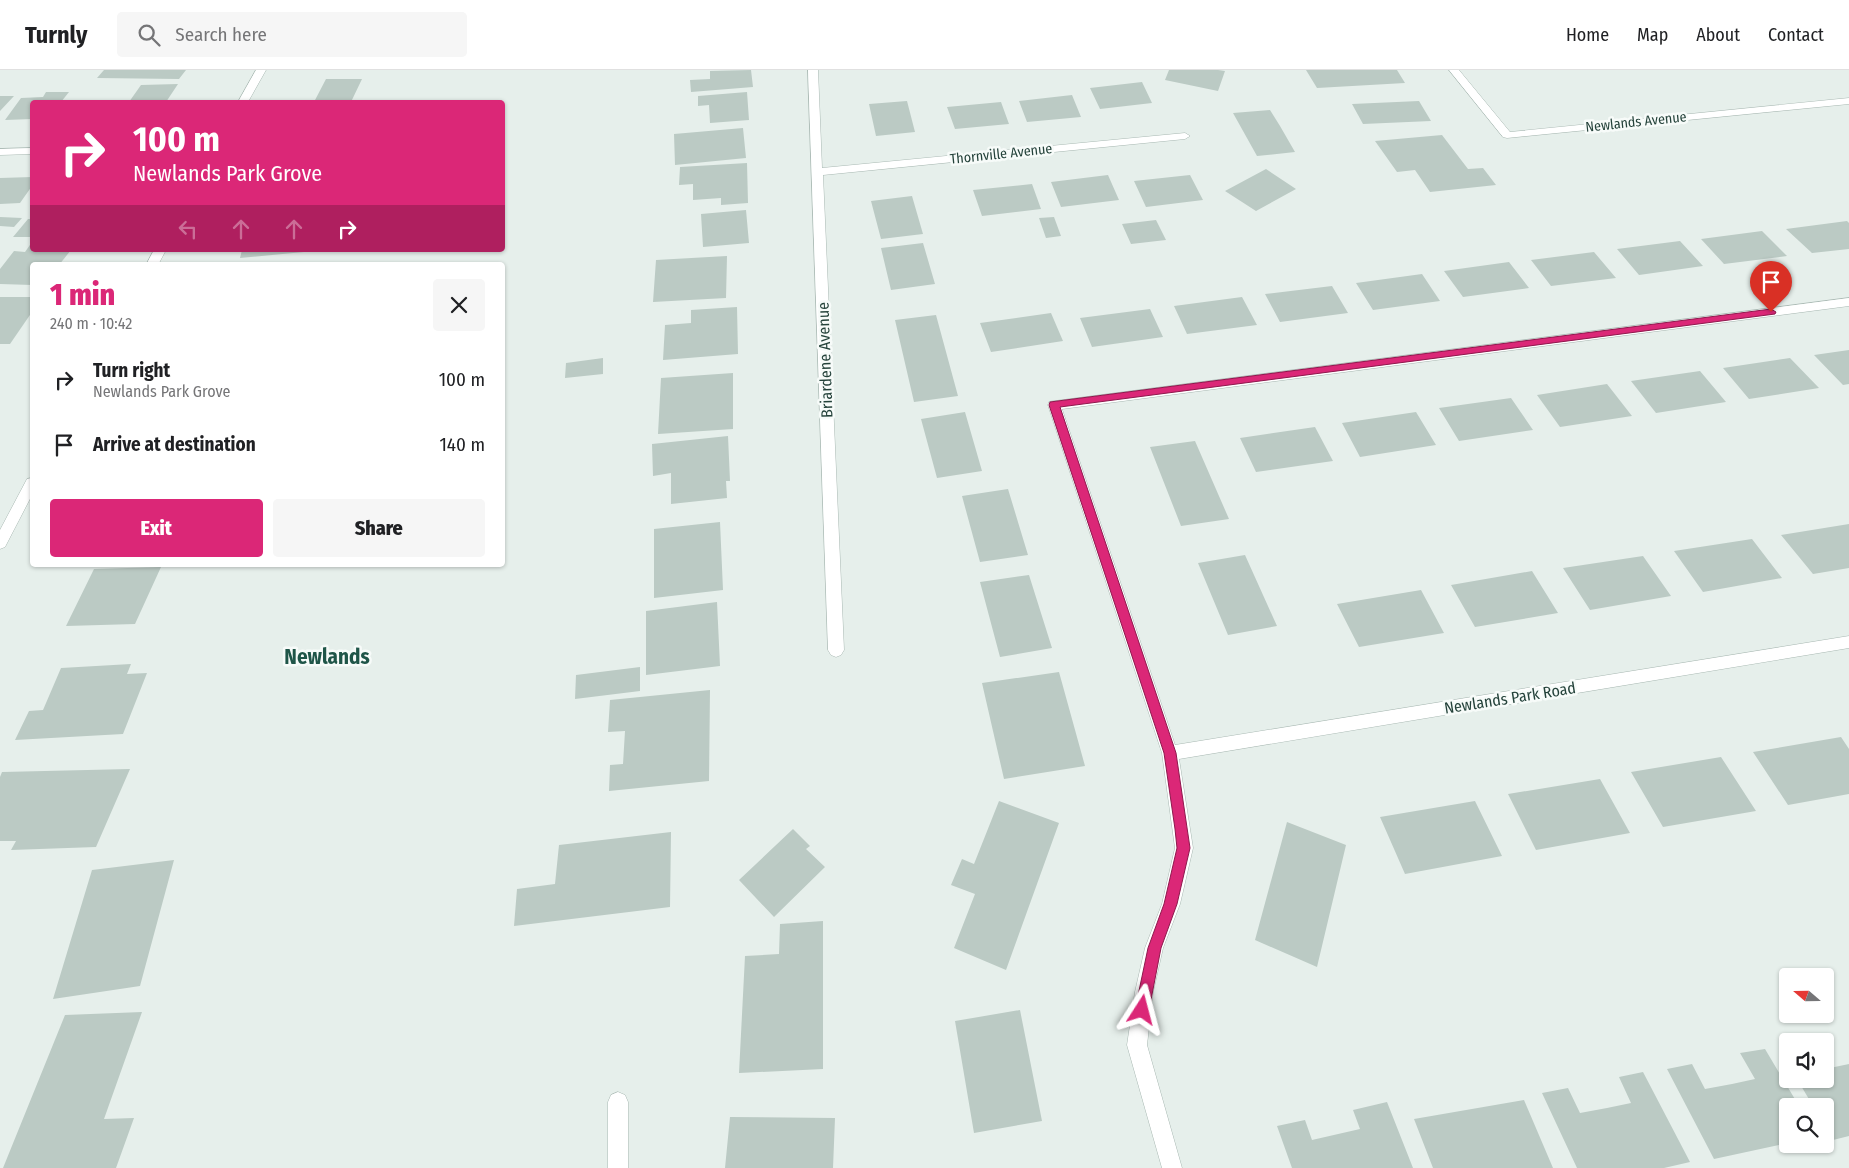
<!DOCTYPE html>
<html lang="en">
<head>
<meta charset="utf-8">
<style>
	body { margin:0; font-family:"Fira Sans Condensed",sans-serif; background:#f6f6f6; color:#202124; height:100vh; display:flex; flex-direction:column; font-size:19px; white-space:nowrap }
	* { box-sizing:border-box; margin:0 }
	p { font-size:16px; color:#757577 }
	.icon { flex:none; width:28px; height:28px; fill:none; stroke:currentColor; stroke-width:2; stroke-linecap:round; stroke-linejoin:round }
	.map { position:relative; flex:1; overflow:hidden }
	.panel { position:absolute; left:30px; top:192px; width:475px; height:305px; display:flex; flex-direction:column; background:#fff; border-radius:5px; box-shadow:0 1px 4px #0004 }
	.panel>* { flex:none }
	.top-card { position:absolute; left:30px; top:30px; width:475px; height:152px; border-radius:5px; box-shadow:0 1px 4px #0004; background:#db2777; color:#fff; overflow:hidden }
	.needle { width:32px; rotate:290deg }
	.fabs { position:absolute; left:1779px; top:898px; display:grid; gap:10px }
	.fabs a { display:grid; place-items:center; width:55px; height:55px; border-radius:5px; background:#fff; box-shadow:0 1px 4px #0004; font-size:25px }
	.pin { position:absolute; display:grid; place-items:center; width:42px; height:42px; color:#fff; margin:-51px -21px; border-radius:50% 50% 50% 0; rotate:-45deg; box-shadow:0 0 5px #0007 }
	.pin .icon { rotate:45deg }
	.me { position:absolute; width:55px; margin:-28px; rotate:9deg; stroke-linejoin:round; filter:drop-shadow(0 0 4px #0008) }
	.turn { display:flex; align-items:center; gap:18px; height:105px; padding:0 20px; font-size:22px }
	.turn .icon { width:65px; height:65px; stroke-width:2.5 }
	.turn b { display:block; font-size:35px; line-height:42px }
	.lanes { display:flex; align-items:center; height:48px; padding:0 20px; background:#0003; justify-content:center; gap:25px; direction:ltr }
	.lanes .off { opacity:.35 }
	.round { display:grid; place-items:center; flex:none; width:52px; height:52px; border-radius:5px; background:#f6f6f6 }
	.head { display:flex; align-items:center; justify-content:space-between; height:85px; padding:0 20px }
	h1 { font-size:30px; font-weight:800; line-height:38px; color:#db2777 }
	.action { display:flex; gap:10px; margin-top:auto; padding:10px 20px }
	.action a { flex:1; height:58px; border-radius:5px; background:#db2777; color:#fff; font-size:20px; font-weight:800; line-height:58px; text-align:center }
	.action a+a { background:#f6f6f6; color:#202124 }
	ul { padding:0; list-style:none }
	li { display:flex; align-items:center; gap:15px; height:65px; padding:0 20px }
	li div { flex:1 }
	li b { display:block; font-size:19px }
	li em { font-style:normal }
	header { display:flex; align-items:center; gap:30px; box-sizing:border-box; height:70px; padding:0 25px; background:#fff; border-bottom:1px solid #e0e0e0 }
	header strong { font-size:24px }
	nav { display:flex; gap:28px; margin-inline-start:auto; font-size:18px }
	.search { width:350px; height:45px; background:#f6f6f6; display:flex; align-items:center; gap:12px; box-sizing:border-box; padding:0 18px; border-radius:5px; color:#757577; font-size:19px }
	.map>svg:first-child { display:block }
</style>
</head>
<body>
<header>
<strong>Turnly</strong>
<div class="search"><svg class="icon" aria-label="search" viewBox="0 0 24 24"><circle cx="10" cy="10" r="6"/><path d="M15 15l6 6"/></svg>Search here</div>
<nav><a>Home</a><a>Map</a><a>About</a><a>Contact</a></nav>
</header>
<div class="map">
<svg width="1849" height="1098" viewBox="0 0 1849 1098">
	<rect width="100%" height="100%" fill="#e6efeb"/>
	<path fill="#bbcac4" d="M104 0H186L179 9 97 8Z
		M751 0 753 17 691 22 690 10 710 9V1Z
		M1169 0H1218L1225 1 1218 21 1165 10Z
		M1306 0H1397L1405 13 1317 18Z
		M326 9H362L351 32H314Z
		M1142 12 1152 33 1100 39 1090 18Z
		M178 14 166 32H129L141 15Z
		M46 22H69L61 32H32V49L5 50 21 28 43 27Z
		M747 22 749 50 710 53 709 35 698 36V26Z
		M1072 25 1081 47 1027 52 1019 31Z
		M0 26H14L0 41Z
		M907 31 915 62 876 66 869 34Z
		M1419 31 1431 51 1363 54 1352 34Z
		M1001 32 1009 54 955 59 947 37Z
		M1270 40 1280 56 1295 82 1257 86 1233 43Z
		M743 58 746 88 675 95 674 64Z
		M1442 65 1468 99 1483 98 1496 115 1430 122 1415 100 1397 102 1375 71Z
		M747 93 748 133 721 135V128L693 130V114L679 115 680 97Z
		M1266 99 1296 119 1256 141 1225 121Z
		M1108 105 1119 130 1061 137 1051 112Z
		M1190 105 1203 130 1146 137 1134 111Z
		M32 107V116L20 133 0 134V108Z
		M1032 114 1041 139 982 146 973 120Z
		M912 126 923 164 881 169 871 131Z
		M746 140 749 173 703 177 701 144Z
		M0 147 22 148 14 157 0 156Z
		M1054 147 1061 166 1046 168 1039 148Z
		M28 149H32V167H13Z
		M1156 150 1166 170 1131 174 1122 154Z
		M1847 151 1849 153V179L1812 183 1786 159Z
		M1762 161 1787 186 1724 194 1701 169Z
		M1680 171 1703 196 1639 205 1617 179Z
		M32 172V180H71L59 195H32V215L0 214V199L14 181 25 182Z
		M923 173 935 214 891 220 881 178Z
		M242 180H305L304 182 240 188Z
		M1594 182 1616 208 1551 216 1531 190Z
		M727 186 726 228 653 232 656 190Z
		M1509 192 1529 218 1463 227 1444 201Z
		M1422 204 1440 231 1373 240 1356 213Z
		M1332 216 1348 243 1280 252 1265 224Z
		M0 227H32V242L10 274H0Z
		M1242 227 1257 255 1187 264 1174 236Z
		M737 237 738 284 663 290 665 255 691 253V240Z
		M1150 239 1163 267 1092 277 1080 248Z
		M1051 243 1063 271 991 282 980 253Z
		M936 245 958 326 914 332 895 250Z
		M1849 280V314L1843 315 1814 285Z
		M603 288V304L565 308 566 293Z
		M1790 288 1819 318 1749 329 1723 298Z
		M1700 301 1726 332 1656 343 1631 311Z
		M733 303V359L658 364 661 308Z
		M1607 314 1632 346 1560 357 1537 325Z
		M1511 328 1533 360 1459 371 1439 338Z
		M965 342 982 401 937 408 921 349Z
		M1416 342 1436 375 1360 387 1342 353Z
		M1315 357 1333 391 1256 402 1240 368Z
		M728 366 730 411H726L727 428 671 434V403L653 406 652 374Z
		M1195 371 1229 449 1181 456 1150 377Z
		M1008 419 1028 485 980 492 962 426Z
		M720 452 723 520 654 528V459Z
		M1849 454V498L1813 504 1781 465Z
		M1752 469 1782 508 1703 522 1674 481Z
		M1245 485 1277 556 1228 565 1198 493Z
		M1643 486 1671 526 1590 540 1563 498Z
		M161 497 135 554 66 556 94 499Z
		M1532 501 1558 543 1475 557 1451 515Z
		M1029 505 1052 578 1000 587 980 512Z
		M1421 520 1444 563 1359 577 1337 534Z
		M717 532 720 596 646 605V541Z
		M131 594 127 604 147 603 123 664 15 670 29 641 43 640 61 598Z
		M640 597V621L575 629 576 605Z
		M1059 602 1085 696 1004 709 982 613Z
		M710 620 709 711 609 721 610 695 623 694 625 661 608 662 610 630Z
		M1841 667 1849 679V724L1788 735 1753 682Z
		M1721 687 1756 741 1663 757 1631 702Z
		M130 699 96 777 11 780 16 771H0V707L2 702Z
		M1600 709 1630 763 1536 780 1508 724Z
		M999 731 1059 753 1006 900 954 878 975 824 951 815 962 789 974 794Z
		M1475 731 1502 786 1405 804 1380 747Z
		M1287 752 1346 775 1317 897 1255 870Z
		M793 759 810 776 806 779 825 797 774 847 739 810Z
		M671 762 670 837 514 856 517 819 555 814 559 775Z
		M174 790 140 916 53 929 92 800Z
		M823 851V999L739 1003 745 886 779 884 780 854Z
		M1020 940 1042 1051 974 1063 955 951Z
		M142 942 104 1049 134 1048 116 1098H3L65 945Z
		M1765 979 1799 1036H1788V1073L1714 1089 1667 999 1692 994 1705 1019 1732 1014 1755 1009 1740 983Z
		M1849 994V1066L1833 1070 1825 1056V1036H1813L1797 1009H1825V999Z
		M1643 1002 1690 1092 1664 1098H1577L1542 1023 1568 1018 1580 1043 1607 1038 1631 1033 1619 1007Z
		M1524 1030 1553 1098H1433L1414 1049Z
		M1387 1032 1413 1098H1292L1277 1056 1305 1050 1312 1070 1360 1059 1353 1040Z
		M730 1047 835 1048 833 1098H725Z"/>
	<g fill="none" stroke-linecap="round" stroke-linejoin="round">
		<defs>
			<path id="minor" d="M808 0H818L822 98 1185 63 1190 66 1185 69 823 105 844 580 841 585 836 587 831 585 828 580Z
				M1449 0H1459L1510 62 1849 28V34L1507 68 1503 67Z
				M32 78V84L0 85V79Z
				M1849 228V236L1062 339 1175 675 1849 566V578L1179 689 1193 778 1180 834 1163 878 1153 922 1147 975 1182 1098H1162L1127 975 1135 922 1145 878 1162 834 1175 778 1162 683 1048 335 1049 332Z
				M618 1022 625 1025 628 1032V1098H608V1032L611 1025Z"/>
			<path id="tertiary" d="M256 0H266L248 32H238Z
				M154 180H166L158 195H146Z
				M32 408V425L5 477 0 479V460L27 409Z"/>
		</defs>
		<use href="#minor" stroke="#a8b8b2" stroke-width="1"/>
		<use href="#tertiary" stroke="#a8b8b2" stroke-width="1"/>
		<use href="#minor" fill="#fff" fill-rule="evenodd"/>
		<use href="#tertiary" fill="#fff" fill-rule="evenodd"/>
	</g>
	<path fill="#db2777" stroke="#8e194d" d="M1771 239 1776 242 1775 244 1060 337 1176 683 1190 778 1177 834 1161 878 1149 940 1147 945 1142 947 1137 945 1135 940 1148 878 1164 834 1177 778 1175 759 1164 683 1049 335 1050 332Z"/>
	<g text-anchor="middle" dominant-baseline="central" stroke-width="5" stroke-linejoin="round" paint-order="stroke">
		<g font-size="14" fill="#24423a" stroke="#f7fbf9">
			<text transform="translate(1636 52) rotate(-6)">Newlands Avenue</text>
			<text transform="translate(1001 84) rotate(-6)">Thornville Avenue</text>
		</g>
		<g font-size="16" fill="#24423a" stroke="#f7fbf9">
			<text transform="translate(825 290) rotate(-92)">Briardene Avenue</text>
			<text transform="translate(1510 628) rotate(-9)">Newlands Park Road</text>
		</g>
		<g font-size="21" font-weight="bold" fill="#1f5548" stroke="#f7fbf9">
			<text x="327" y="587">Newlands</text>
		</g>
	</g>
</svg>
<div class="fabs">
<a><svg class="needle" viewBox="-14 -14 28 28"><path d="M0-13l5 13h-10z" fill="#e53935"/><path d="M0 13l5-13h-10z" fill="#757577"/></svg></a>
<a><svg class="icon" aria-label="sound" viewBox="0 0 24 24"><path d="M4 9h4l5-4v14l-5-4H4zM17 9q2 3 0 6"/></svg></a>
<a><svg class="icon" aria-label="search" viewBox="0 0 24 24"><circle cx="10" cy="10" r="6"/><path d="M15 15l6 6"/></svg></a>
</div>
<div class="pin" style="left:1771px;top:242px;background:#d93025"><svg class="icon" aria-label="arrive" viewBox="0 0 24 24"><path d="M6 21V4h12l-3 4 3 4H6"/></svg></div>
<svg class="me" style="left:1142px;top:940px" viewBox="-20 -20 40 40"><path d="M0-17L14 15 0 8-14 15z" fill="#db2777" stroke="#fff" stroke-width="4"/></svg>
<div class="top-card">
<div class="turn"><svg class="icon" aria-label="right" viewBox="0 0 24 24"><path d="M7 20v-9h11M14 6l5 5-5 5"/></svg><div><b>100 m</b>Newlands Park Grove</div></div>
<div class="lanes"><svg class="icon off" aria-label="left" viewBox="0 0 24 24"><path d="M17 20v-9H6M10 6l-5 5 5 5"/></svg><svg class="icon off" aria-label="ahead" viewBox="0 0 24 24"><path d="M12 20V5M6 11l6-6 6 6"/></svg><svg class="icon off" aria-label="ahead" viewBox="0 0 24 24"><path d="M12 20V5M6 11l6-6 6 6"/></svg><svg class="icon" aria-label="right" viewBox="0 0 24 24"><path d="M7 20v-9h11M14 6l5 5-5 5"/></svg></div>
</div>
<section class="panel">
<div class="head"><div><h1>1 min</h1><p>240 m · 10:42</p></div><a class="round"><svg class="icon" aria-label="close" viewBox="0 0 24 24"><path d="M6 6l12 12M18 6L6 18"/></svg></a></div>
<ul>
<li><svg class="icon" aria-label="right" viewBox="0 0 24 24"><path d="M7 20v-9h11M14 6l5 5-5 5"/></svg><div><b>Turn right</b><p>Newlands Park Grove</p></div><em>100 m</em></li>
<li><svg class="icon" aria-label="arrive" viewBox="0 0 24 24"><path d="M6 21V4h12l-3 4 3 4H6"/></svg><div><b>Arrive at destination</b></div><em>140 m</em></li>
</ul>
<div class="action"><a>Exit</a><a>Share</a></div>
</section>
</div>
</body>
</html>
